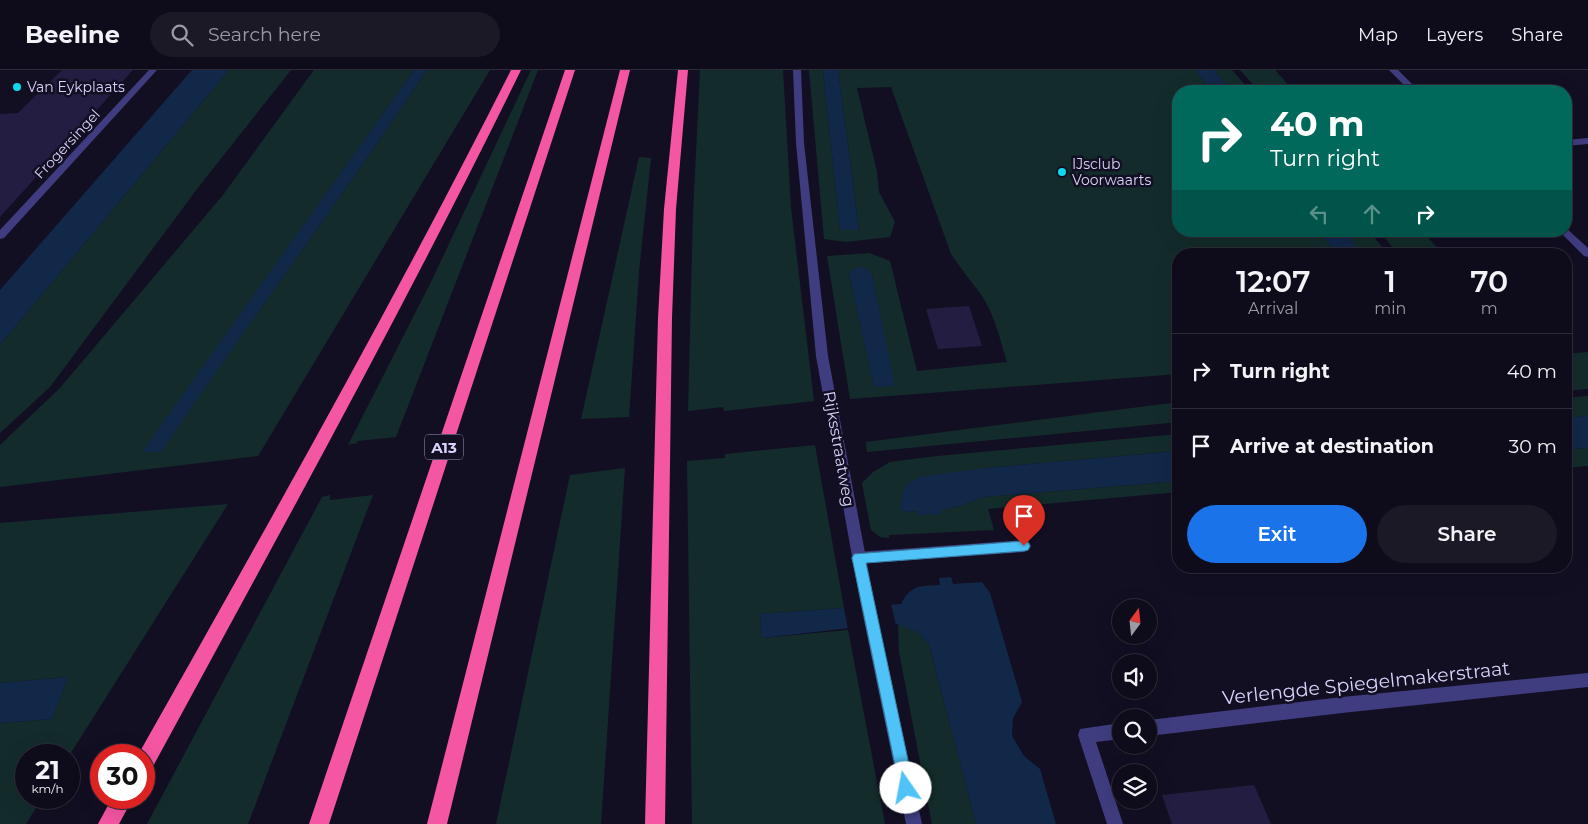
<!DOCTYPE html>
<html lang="en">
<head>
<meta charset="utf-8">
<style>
	body { margin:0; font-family:Montserrat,sans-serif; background:#1c1927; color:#f1f3f6; height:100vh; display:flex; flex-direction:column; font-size:19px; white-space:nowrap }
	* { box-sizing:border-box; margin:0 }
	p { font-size:16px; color:#9b9ba2 }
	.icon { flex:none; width:28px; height:28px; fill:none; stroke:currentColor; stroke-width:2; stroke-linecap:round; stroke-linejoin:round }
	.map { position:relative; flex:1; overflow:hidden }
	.side { position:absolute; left:1172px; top:178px; width:400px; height:325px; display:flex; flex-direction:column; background:#0e0b1a; border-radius:20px; box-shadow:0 5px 20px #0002,0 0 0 1px #2e2b39 }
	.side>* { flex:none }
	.banner { position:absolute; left:1172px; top:15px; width:400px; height:152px; border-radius:20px; box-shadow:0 5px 20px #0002,0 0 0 1px #2e2b39; background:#00695c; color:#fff; overflow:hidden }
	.needle { width:32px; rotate:15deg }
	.fabs { position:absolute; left:1112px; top:529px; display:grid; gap:10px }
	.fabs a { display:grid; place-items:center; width:45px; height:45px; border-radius:50%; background:#0e0b1a; box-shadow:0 5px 20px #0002,0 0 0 1px #2e2b39; font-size:25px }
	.speed { position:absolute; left:15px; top:674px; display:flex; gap:10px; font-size:25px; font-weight:700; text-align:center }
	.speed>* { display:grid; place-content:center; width:65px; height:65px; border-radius:50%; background:#0e0b1a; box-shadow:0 5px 20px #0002,0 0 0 1px #2e2b39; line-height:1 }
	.speed small { font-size:12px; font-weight:400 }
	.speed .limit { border:8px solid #d22; background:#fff; color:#111 }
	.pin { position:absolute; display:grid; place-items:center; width:42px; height:42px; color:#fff; margin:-51px -21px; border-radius:50% 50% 50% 0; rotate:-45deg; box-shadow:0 0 5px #0007 }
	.pin .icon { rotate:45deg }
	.me { position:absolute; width:55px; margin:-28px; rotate:348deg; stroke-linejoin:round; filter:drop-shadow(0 0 4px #0008) }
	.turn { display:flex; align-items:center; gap:18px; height:105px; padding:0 15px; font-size:22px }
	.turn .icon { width:65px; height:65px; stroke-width:2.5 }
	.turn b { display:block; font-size:35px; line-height:42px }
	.lanes { display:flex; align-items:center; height:48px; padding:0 15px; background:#0003; justify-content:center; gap:25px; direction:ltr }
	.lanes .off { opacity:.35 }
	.eta { display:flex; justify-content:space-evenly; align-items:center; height:85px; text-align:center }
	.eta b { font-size:30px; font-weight:600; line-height:35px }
	.cta { display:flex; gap:10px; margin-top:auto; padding:10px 15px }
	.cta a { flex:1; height:58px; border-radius:30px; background:#1a73e8; color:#fff; font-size:20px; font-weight:600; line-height:58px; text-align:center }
	.cta a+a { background:#1c1927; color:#f1f3f6 }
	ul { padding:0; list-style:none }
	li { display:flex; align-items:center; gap:15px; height:75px; padding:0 15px; border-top:1px solid #2e2b39 }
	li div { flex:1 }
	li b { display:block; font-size:19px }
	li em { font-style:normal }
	header { display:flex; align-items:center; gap:30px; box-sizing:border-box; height:70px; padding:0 25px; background:#0e0b1a; border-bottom:1px solid #2e2b39 }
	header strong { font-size:24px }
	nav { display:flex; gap:28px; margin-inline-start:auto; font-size:18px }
	.search { width:350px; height:45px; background:#1c1927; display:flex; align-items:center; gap:12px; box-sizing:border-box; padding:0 18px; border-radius:28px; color:#9b9ba2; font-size:19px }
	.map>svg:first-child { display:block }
</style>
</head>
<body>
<header>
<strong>Beeline</strong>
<div class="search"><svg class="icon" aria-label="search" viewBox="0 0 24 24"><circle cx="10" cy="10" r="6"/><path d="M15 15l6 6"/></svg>Search here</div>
<nav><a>Map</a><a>Layers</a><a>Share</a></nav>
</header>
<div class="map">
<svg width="1588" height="754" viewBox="0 0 1588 754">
	<rect width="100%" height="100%" fill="#130f23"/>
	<path fill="#132c2b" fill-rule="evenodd" d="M229 0H291L197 119 50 317 0 363V275Z
		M314 0H414L143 382 161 381C248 253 341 129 427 0H490L258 386 0 417V375L60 318 223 125Z
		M531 0H538L396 367 358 371 357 373 348 375 432 210Z
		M700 0H783L791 138 814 331 724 341 723 337 688 341 693 144Z
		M809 0H823L840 160 859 159 838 0H1195L1211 21H1179V161H1319L1337 184H1179V304L850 329 827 186 869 183 890 191 917 301 1007 292C1000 270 995 245 982 226 972 212 961 199 951 184L891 17 857 18 877 102 879 122 895 152 890 167 846 172 824 169ZM869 202 872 205 894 316H874L849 204Z
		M1214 0H1232L1250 21H1231Z
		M1240 0H1275L1294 21H1259Z
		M639 87 651 88 639 202 629 347 581 349Z
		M1344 161H1369L1388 184H1362Z
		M1379 161H1422L1443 184H1398Z
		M1588 282V319L1566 321V284Z
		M1588 326V346L1566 348V328Z
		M1179 332V352L867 382 866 372Z
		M1179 364V381L986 398 906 442 917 441 941 443 940 440 960 436 983 427 1179 411V422L988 439 994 460 889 465V468L880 467 871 460 862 413 873 402 890 392 937 386Z
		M815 375 844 538 760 544 762 568 848 560 885 754H692L687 391 725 388V384Z
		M1588 378V396L1566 398V379Z
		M625 398 601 754H496L570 405Z
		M330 425V430L373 425 248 754H147L322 427Z
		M228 434 69 686 26 685V728H42L26 754H0V653L52 649 68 607 0 613V453Z
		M898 554 917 562 929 574 976 754H932L899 582Z"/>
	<path fill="#122849" d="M192 0H229L0 275V220Z
		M414 0H427C341 129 248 253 161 382H142Z
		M823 0H838L859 160H840Z
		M1195 0H1214L1231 21H1211Z
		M1319 161H1344L1362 184H1337Z
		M861 197 867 199 872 205 895 316 874 317 849 204 851 200Z
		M1588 346V378L1566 379V348Z
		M1179 381V411L983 427 960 436 941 440V444L919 445 917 441 906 442 899 439 905 416 919 407 986 398Z
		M951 507 953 514 982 512 990 523 1022 632 1013 648 1012 666 1024 686 1040 699 1056 754H976L929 574 917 562 894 553 762 568 760 544 901 534C911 515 919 516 940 515L939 508Z
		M68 607 52 649 0 653V613Z"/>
	<path fill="#130f23" d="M891 534 896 555 848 560 844 538Z"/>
	<path fill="#241d42" d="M62 0H133L0 147V44L18 43Z
		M969 236 982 276 938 279 926 239Z
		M1254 715 1271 754H1172L1162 725Z"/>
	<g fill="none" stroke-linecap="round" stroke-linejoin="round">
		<path fill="#3f3d7f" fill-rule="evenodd" d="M1024 470 1029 472 1031 476 1029 480 1024 482 858 494 853 492 851 488 853 484 858 482Z"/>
		<path fill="#3f3d7f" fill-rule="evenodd" d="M149 0H157L4 168 0 169V160Z
			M793 0H801L804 73 828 286 875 536 922 754H906L861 536 816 286 796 73Z
			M1389 0H1398L1419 21H1410Z
			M1588 68V74L1566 76V70Z
			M1566 158 1588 178V187L1584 186 1559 161H1566Z
			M1588 603V617L1342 643 1149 666V650L1342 627Z
			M1121 653V669L1096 672 1123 754H1107L1078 665 1080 659Z"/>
		<path fill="#f556a3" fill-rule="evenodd" d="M511 0H521C405 237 277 468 151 700L144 703V685H138C266 458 394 232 511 0Z
			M565 0H575L329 754H309Z
			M620 0H630L447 754H427Z
			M678 0H688L676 139 672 248 665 754H645L658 248 664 139Z
			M112 728H133L119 754H98Z"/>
	</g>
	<path fill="#4fc3f7" stroke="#337fa1" d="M1024 471 1028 472 1030 476 1028 480 1024 481 866 493 914 718 912 724 906 726 901 724 852 488 854 484Z"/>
	<g fill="#0ed9ee" stroke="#130f23" stroke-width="2">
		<circle cx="17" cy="17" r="5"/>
		<circle cx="1062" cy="102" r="5"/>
	</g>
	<g text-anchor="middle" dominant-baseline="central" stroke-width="5" stroke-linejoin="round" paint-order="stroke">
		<g font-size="14" fill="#d8d3fc" stroke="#130f23" text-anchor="start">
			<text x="27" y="17">Van Eykplaats</text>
			<text x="1072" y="94">IJsclub<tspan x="1072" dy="16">Voorwaarts</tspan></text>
		</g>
		<g font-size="14" fill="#d8d3fc" stroke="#130f23">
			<text transform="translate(67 74) rotate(-47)">Frogersingel</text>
		</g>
		<rect fill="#130f23" stroke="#9d98bb" stroke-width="1" x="425" y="364.5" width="38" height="25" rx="4"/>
		<g font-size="15" font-weight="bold" fill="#d8d3fc">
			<text x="444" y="377">A13</text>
		</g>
		<g font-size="16" fill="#d8d3fc" stroke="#130f23">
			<text transform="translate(839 379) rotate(80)">Rijksstraatweg</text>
		</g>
		<g font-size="19" fill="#d8d3fc" stroke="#130f23">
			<text transform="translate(1366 613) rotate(-6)">Verlengde Spiegelmakerstraat</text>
		</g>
	</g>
</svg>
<div class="fabs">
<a><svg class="needle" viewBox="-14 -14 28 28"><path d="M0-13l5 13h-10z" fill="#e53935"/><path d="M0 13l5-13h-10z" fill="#9b9ba2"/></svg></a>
<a><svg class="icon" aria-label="sound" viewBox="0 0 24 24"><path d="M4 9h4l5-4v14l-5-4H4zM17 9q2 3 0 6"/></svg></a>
<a><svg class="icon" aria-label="search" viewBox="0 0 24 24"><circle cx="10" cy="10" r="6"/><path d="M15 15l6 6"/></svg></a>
<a><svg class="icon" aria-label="layers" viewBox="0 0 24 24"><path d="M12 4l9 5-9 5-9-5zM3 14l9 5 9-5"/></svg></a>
</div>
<div class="speed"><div>21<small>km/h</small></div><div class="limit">30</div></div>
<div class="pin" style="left:1024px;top:476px;background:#d93025"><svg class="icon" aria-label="arrive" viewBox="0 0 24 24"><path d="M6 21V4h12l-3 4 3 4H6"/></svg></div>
<svg class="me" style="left:906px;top:718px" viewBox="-20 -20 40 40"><circle r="19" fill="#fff"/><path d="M0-13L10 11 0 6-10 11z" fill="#4fc3f7"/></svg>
<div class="banner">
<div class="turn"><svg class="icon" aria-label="right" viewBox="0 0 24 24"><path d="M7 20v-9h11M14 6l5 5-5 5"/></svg><div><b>40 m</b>Turn right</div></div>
<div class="lanes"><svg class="icon off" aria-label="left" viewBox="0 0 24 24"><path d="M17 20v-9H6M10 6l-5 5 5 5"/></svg><svg class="icon off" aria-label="ahead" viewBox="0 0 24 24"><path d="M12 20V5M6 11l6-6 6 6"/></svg><svg class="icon" aria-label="right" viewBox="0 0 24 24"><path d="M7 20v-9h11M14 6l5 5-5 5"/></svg></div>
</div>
<section class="side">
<div class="eta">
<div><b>12:07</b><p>Arrival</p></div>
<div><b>1</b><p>min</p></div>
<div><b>70</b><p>m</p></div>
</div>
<ul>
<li><svg class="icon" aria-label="right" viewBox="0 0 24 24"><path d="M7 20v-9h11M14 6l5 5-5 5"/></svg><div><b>Turn right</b></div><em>40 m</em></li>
<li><svg class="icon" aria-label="arrive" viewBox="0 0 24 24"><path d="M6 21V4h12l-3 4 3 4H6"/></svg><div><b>Arrive at destination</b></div><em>30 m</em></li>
</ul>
<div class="cta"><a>Exit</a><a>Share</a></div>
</section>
</div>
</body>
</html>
